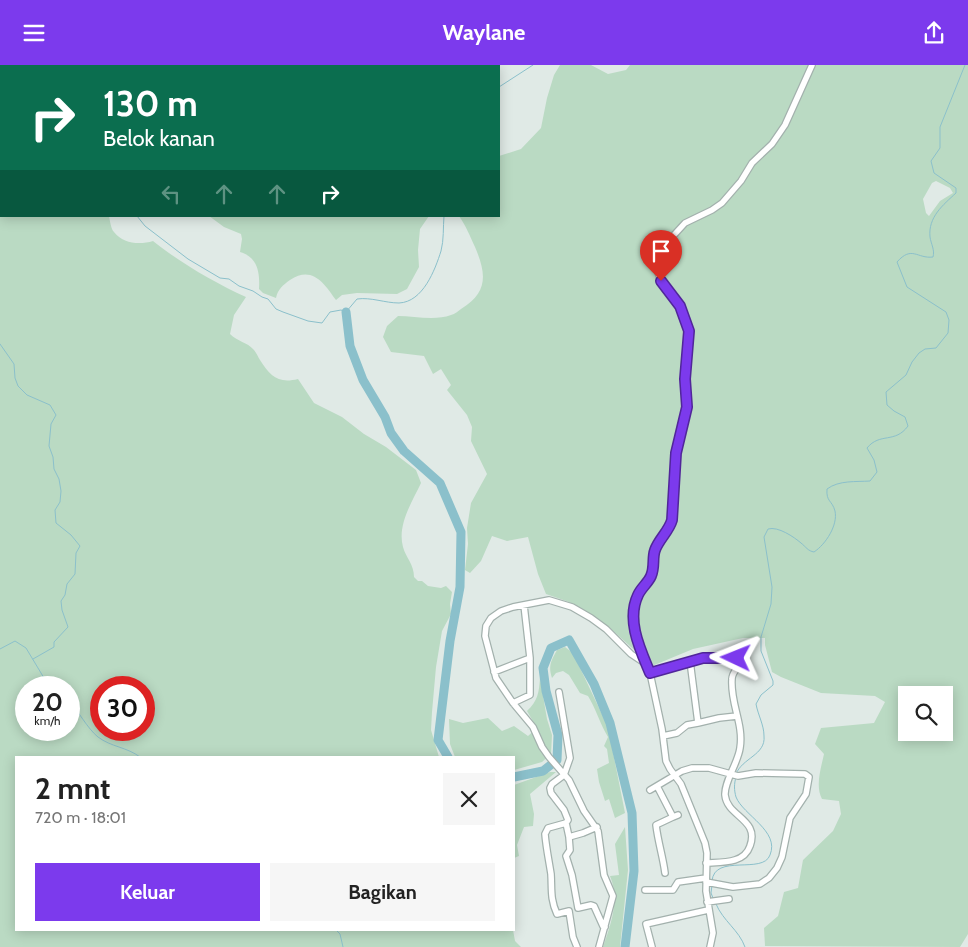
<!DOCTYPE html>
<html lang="id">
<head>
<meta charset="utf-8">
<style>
	body { margin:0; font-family:Cabin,sans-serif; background:#f6f6f6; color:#222; height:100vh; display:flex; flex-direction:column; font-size:19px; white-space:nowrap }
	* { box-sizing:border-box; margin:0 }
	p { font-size:16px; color:#767676 }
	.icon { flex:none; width:28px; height:28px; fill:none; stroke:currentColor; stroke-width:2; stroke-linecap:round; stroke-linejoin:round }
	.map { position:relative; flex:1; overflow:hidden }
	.drawer { position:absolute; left:15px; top:691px; width:500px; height:175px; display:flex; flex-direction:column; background:#fff; border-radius:0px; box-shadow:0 2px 12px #0003 }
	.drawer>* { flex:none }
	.guide { position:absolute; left:0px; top:0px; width:500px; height:152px; box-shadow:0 2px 12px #0003; background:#0b6e4f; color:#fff; overflow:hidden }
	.buttons { position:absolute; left:898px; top:621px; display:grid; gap:10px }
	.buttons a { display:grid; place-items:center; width:55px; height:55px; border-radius:0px; background:#fff; box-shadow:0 2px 12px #0003; font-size:25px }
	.speed { position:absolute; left:15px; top:611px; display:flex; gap:10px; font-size:25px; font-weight:700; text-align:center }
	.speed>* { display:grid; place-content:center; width:65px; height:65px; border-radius:50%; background:#fff; box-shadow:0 2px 12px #0003; line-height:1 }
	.speed small { font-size:12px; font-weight:400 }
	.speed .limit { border:8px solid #d22; background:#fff; color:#111 }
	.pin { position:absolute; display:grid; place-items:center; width:42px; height:42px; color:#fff; margin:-51px -21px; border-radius:50% 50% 50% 0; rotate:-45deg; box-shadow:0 0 5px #0007 }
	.pin .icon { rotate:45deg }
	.me { position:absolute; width:55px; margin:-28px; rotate:272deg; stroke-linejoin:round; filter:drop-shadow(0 0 4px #0008) }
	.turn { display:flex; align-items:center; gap:18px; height:105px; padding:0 20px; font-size:22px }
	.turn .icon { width:65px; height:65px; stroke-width:2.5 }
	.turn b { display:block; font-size:35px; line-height:42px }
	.lanes { display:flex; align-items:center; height:48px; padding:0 20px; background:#0003; justify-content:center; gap:25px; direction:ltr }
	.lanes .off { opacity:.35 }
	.round { display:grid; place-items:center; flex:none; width:52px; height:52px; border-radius:0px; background:#f6f6f6 }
	.headline { display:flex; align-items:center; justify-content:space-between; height:85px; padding:0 20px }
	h1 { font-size:30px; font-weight:700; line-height:38px }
	.button { display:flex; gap:10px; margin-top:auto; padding:10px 20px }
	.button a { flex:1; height:58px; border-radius:0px; background:#7c3aed; color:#fff; font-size:20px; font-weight:700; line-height:58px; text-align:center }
	.button a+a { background:#f6f6f6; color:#222 }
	header { display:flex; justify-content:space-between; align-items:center; height:65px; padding:0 20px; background:#7c3aed; color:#fff; font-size:22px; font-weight:700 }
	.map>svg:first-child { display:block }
</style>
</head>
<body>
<header><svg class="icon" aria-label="menu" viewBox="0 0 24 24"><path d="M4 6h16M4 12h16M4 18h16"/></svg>Waylane<svg class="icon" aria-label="share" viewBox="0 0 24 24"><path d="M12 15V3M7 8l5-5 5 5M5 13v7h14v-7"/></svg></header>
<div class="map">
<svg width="968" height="882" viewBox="0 0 968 882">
	<rect width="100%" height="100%" fill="#e0eae6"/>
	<path fill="#badac3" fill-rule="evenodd" d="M0 0H122L1 1V151H109C110 156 111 164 114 167 123 179 140 180 153 176 179 197 215 218 246 232L234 250 230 269C237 276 248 278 253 284 256 287 258 292 260 295 270 311 278 319 298 314L314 338 342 352 364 369 386 382 416 405 421 418C412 437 397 460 403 482 406 493 414 499 414 512L418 516H422L428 521 441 523 446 521 452 527 450 539 451 549 442 566 436 602 432 647 431 665 439 692H16V865H513L515 876 521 882H0ZM26 622H69V665H26ZM101 622H144V665H101Z
		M156 0H397L398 1H155Z
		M560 0H591L608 9 626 5 630 0H968V869L960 882 765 881 764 863 778 851 784 827 798 823 803 795 833 766 841 749 839 736 822 734C815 721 821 703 824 689L815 679 821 663 874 658 885 637 875 631 821 628 781 612 772 607 765 580V573H743L693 584 652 601 610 563 569 537 546 529 538 509 528 472 507 476 492 471 481 496 470 508 465 505 468 479 467 463 471 438 487 409 471 376 472 362 467 350 447 325 451 320 441 304 433 309 424 291 391 287 383 272 387 261 398 251C414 251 435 256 451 250 455 249 458 246 461 244 489 227 486 208 475 182 470 171 466 161 459 151H499V91L521 84 541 63 547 33 554 10ZM936 116 950 123 953 128 940 136 929 151 926 148 923 134 932 118ZM906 630H944V668H906Z
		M209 151H429L420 164 418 185 419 202 407 224 397 229 357 228 342 230 336 235C324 218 312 200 290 215 283 220 278 224 276 233L263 228 259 224C260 208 258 192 240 187L242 174 241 169 224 162Z
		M565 582 573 588 608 662 625 748 615 753 609 734 605 736 599 717 597 704 609 698 607 684 604 681 608 672C600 659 596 644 588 631L580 628 569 610 563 606 556 608 552 613C548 601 551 596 557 585Z
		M540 613 547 654 552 670 551 689 542 697 514 705V692H455L450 679 449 654 463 658 488 653 502 666 514 661 528 671 537 663 527 646C538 636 539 627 540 613Z
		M550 707H556L530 729 534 749 533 761 524 762 517 780 519 791 514 793V720Z
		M625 762 628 805 620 882H603C611 859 620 834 610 811L619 810 615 779Z"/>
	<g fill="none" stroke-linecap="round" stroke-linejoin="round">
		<path stroke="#8bc0cb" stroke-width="1" d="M150 0V1
			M398 0V1
			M499 22 533 0
			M0 128 1 127
			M137 151 145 161 188 194 220 213 229 214 239 221 253 226 262 232 268 234 276 244 283 247 308 256 322 258 330 247 341 245 346 247 357 234C371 232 385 238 399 238 423 237 435 205 441 186 444 175 443 162 444 151
			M0 279 14 299 15 313 18 321 27 330 50 340 56 350 51 359 49 381 53 392 54 404 59 414 61 426 60 437 55 445 56 458 71 470 80 481 76 488 75 509 67 519 65 530 61 536 62 545 68 562 54 577V582L33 594
			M0 584 15 576 26 583 47 618 54 622
			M69 634C77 645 88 664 98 672 111 682 127 682 140 692
			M736 709C742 693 766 690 764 671 764 660 758 650 756 639L761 630 773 620V616L761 586V572L771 539 772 522 764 472 768 464C778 461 794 472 801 478 806 482 808 486 814 487 826 479 838 460 835 446 832 435 826 437 827 424 839 415 856 417 870 416L877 407 874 395 867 383C880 367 895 379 908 361L905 352 894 346 887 340 886 327 906 310 912 297 919 288 925 284 936 283 948 268 949 255 946 247 907 222 897 197C912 180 917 194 933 192 935 185 931 179 930 172 928 152 943 140 956 128V123L934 108 931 96 940 83V62L965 0
			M712 816C714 788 763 810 770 790 780 766 743 750 736 732 734 725 734 719 736 712
			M712 820 711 828 713 833
			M716 839C723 856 739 865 745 882
			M336 865 340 869 343 882"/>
		<path stroke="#8bc0cb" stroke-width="9" d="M346 247 350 281 363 315 385 352 391 368 404 386 440 418 461 467 460 522 450 576 438 675 448 692
			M514 712 543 706 557 695 558 670 546 626 543 603 551 583 569 575 594 619 610 658 632 748 634 806 625 882"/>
		<defs>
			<path id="minor" d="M690 596C705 592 722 589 738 594L740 597C738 604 732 607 732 614 730 638 744 659 740 683 738 698 724 717 725 730 727 752 760 754 750 781 744 799 722 797 706 798
				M494 607 530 593 524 540
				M650 608 690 596 698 658 719 653 737 651
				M559 627 570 693 564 710 552 719 550 723 551 728 564 745 568 755 566 758 548 763 545 769C546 782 549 796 551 809 552 824 550 834 557 849L569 846 573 872 577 882
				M513 638 530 630V593
				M663 671 677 668 687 660 698 658
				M657 721 673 752 678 750
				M650 725 682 706 692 703H709L738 711 756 708 805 709 809 712 806 729 790 753 782 792 777 803 769 813 760 819 733 822 706 817
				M566 758 569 772 583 768 597 762
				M569 772 570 785 566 791 572 810 578 843 591 840 594 841 603 861 605 862
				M665 808C663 792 658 777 656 760L673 752
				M645 825H673L678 817 706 813
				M707 837 729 834
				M599 882 613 831 604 810 598 766 584 746 569 715 549 692 542 682 533 662 513 638 496 613 485 571 486 561 491 553 501 546 513 542 549 535 572 542 591 553 606 564 631 589 646 599
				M652 882 646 859 708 845
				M710 882 713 868 706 826 707 788 705 778 681 719 670 704 666 696 662 664 650 608 643 593 633 555V548L638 531 649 515 653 506 654 488 659 477 670 461 672 455 676 388 687 342 685 314 689 266 680 241 661 216 656 202 657 194 662 183 685 158 712 145 722 138 741 116 752 98 772 79 785 60 812 0"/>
		</defs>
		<use href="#minor" stroke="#a3b1ad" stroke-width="8"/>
		<use href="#minor" stroke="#fff" stroke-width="5.5"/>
	</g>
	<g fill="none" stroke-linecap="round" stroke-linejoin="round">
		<defs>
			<path id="route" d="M661 216 680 241 689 266 685 314 687 342 676 388 672 455C669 466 659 474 655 485 652 493 655 502 651 511 648 518 641 523 638 530 626 555 640 584 650 608L703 593H736"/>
		</defs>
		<use href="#route" stroke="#51269a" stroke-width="12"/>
		<use href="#route" stroke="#7c3aed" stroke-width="9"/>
	</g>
</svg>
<div class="buttons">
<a><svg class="icon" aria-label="search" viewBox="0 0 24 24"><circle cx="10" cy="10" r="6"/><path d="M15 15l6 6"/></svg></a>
</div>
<div class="speed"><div>20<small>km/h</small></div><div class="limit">30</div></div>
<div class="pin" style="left:661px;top:216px;background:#d93025"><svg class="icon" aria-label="arrive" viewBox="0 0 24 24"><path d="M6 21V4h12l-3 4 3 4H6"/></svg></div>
<svg class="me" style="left:736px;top:593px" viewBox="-20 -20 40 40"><path d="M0-17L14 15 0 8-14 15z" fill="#7c3aed" stroke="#fff" stroke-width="4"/></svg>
<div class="guide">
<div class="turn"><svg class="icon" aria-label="right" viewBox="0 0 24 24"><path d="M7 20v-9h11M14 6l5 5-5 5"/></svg><div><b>130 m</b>Belok kanan</div></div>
<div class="lanes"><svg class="icon off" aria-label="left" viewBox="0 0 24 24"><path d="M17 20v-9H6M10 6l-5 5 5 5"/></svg><svg class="icon off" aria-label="ahead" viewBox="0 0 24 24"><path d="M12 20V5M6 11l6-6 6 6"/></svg><svg class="icon off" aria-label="ahead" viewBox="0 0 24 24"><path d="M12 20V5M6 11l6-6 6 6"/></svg><svg class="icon" aria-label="right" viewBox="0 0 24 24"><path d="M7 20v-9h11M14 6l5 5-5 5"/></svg></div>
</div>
<section class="drawer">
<div class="headline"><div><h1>2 mnt</h1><p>720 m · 18:01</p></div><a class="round"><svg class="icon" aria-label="close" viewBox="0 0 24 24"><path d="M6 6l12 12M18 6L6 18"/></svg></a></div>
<div class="button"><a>Keluar</a><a>Bagikan</a></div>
</section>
</div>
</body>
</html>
